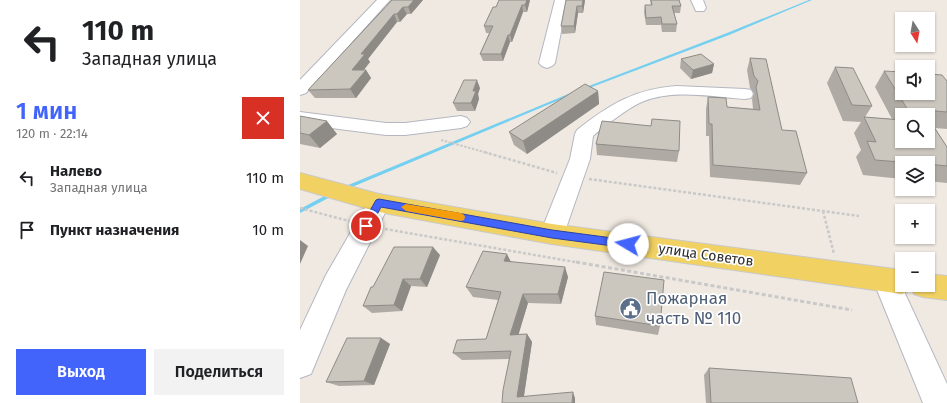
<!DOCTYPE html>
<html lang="ru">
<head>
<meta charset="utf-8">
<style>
	body { margin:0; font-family:"Fira Sans",sans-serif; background:#f2f2f2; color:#202124; height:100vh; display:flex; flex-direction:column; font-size:15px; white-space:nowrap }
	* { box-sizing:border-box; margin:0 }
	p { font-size:13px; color:#757577 }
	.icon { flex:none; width:22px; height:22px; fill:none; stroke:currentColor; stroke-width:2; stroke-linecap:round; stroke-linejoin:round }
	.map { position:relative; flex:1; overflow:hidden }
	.panel { display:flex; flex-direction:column; background:#fff; width:300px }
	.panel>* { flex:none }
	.guide { background:#fff; color:#202124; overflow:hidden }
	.needle { width:26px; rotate:169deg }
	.tools { position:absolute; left:595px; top:12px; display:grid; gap:8px }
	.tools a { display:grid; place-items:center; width:40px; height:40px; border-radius:0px; background:#fff; box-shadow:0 1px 3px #0004; font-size:20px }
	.pin { position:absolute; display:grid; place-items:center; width:34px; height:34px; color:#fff; margin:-17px; border:2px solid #fff; border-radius:50%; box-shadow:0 1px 4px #0007 }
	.me { position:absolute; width:44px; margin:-22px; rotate:278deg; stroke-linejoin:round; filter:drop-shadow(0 0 3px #0008) }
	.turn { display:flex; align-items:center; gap:14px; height:84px; padding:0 16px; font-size:18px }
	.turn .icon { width:52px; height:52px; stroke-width:2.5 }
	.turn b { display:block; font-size:28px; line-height:34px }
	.round { display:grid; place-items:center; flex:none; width:42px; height:42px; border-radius:0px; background:#f2f2f2 }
	.headline { display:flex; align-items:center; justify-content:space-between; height:68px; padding:0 16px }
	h1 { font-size:24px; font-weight:600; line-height:30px; color:#4264fb }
	.cta { display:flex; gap:8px; margin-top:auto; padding:8px 16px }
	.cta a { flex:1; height:46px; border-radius:0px; background:#4264fb; color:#fff; font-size:16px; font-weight:600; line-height:46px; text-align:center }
	.cta a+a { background:#f2f2f2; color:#202124 }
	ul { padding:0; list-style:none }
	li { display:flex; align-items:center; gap:12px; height:52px; padding:0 16px }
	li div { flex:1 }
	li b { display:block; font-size:15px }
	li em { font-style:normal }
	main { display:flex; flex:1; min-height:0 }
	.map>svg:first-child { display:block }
</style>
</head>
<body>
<main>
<section class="panel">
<div class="guide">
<div class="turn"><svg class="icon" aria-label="left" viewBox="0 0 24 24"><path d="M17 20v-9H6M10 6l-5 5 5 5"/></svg><div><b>110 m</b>Западная улица</div></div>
</div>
<div class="headline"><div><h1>1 мин</h1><p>120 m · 22:14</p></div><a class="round" style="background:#d93025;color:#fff"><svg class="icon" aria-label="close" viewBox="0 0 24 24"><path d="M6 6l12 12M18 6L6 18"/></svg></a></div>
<ul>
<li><svg class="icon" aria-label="left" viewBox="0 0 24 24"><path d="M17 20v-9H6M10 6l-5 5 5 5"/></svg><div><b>Налево</b><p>Западная улица</p></div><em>110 m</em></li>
<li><svg class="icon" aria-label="arrive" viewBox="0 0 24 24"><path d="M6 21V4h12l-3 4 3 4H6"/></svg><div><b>Пункт назначения</b></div><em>10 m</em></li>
</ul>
<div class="cta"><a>Выход</a><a>Поделиться</a></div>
</section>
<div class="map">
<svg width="647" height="403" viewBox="0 0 647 403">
	<rect width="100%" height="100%" fill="#efe9e1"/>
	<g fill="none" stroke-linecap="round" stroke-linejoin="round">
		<path fill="#75cff0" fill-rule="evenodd" d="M509 0H512L429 35 284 90H283L281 89 427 33Z
			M273 92H274L276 93 45 190H41V188Z
			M32 192 34 193V195L0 213V209Z"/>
		<defs>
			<path id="minor" d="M77 0H90L6 93 0 95V80Z
				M255 0H267L255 63 252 66 247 68 242 66 239 63Z
				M391 0H403L406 8 404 11H396Z
				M376 86 445 89 451 90 453 94 451 98 445 99C413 97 375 89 344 101 329 107 305 126 293 136L290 159 264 234 260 241 252 244 244 241 240 234 270 159 275 134 277 130C310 104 335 89 376 86Z
				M0 112 86 123H105L161 116 167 118 170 122 167 126 161 128 105 135H86L0 124Z
				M79 194 87 197 90 203 46 290 11 374 0 378V330L26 275 71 197Z
				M586 268 595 272 647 384V403H623L573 280 577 272Z"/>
			<path id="major" d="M0 173 79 194 252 224 602 270V285H628V274L647 276V300L623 297 614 294 612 289 602 294 252 244 79 212 0 189Z"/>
		</defs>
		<use href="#minor" stroke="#b4b7c1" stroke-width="2"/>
		<use href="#major" stroke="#c9c9c9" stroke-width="2"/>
		<path stroke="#c9c9c9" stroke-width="2" stroke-dasharray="2.5 1.5" stroke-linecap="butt" d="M141 140 188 153"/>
		<path stroke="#c9c9c9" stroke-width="2.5" stroke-dasharray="3 2" stroke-linecap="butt" d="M184 152 257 173
			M289 179 559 216
			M0 208 49 221
			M523 211 534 254
			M85 229 281 263"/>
		<path stroke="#c9c9c9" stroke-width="3" stroke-dasharray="4 2.5" stroke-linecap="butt" d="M276 262 552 310"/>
		<use href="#minor" fill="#fff" fill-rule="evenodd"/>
		<use href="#major" fill="#f2d163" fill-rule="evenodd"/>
	</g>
	<path fill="#afaba4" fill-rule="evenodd" d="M92 0H123L111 14H107L100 22H97L68 59 70 62 64 70H66L71 78 56 98H15L8 90Z
		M230 0 227 12H223L212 42H210L203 61H183L180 54 189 33H186L184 26 196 7Z
		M266 0H285L283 13H278L275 33 262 34 261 26Z
		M350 0H379L381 6 380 13H374L377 24 376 32H362L361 25H346L344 12 345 5H351Z
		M450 58 482 130 507 173 500 185 410 177 409 136H406V109L408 97 427 107 453 109 452 99 454 93 450 88 447 70Z
		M381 59 414 64 412 73 391 79 380 68Z
		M535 67 572 106 565 117 592 119 575 87 584 71 647 81V129L635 128 647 147V183L628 181V163H602V179L563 175 556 157 561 150 554 133 561 122 543 121 527 83ZM602 115H628V141H602Z
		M180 88 178 94 179 99 175 111H157L153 103Z
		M298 91 299 104 227 154 214 145 209 132Z
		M0 116 37 134 20 148 0 144Z
		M351 126 379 151 377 162 297 155 296 144Z
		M140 255 127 287 111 286 102 311 72 313 63 306Z
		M210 261 268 277 261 304 228 303 218 335 227 334 232 342 224 396 275 398V403H202L209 359 162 360 153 353 186 339 198 300 173 297 166 287Z
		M295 316 360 326 358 335 296 325Z
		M81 338 90 344 74 385 39 386 26 382Z
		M409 368 558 403H406L404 375Z"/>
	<path fill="#8e8b86" d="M114 0H123L111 14 108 7Z
		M227 0H230L227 12 225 5Z
		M283 0H285L283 13 282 6Z
		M222 5 223 12 212 42 210 35Z
		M277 6 278 13 275 33 274 26Z
		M103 7 107 14 100 22 97 14Z
		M94 14 97 22 68 59 70 62 57 78 52 70 61 54Z
		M208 35 210 42 203 61 201 54Z
		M414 64 412 73 391 79 393 70Z
		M66 70 71 78 56 98 50 89Z
		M177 80 180 88 178 94 179 99 175 111 171 103 173 91Z
		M298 91 299 104 227 154 223 141Z
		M27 121 37 134 20 148 9 135Z
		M0 240 8 246 0 264Z
		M133 247 140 255 127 287 120 279Z
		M207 254 212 264 204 261Z
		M265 267 268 277 261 304 258 294Z
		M103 279 111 286 102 311 94 305Z
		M223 294 228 303 216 343 210 335Z
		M227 334 232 342 223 402 217 397Z
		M81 338 90 344 74 385 64 381Z
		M273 392 275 398V403H272Z"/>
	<path fill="#cbc7bf" stroke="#8e8b86" d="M92 0H114L108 7H103L97 14H94L61 54H65L52 70H66L50 89 8 90Z
		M199 0H227L225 5H222L210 35H208L201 54H180L193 26H184L193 7H196Z
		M266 0H283L282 6H277L274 26H261Z
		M351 0H379L381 6H372L377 24H362L361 17 346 18 345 5H352Z
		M401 54 414 64 393 70 381 59Z
		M450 58 466 59 482 130 496 131 507 173 413 165 412 124H409L408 97 426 98 427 107 460 110 456 87 458 81 454 76Z
		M535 67 553 68 572 106 552 105Z
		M584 71 602 72V93H628V74L642 75 647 81V112L623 110 626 115H611Z
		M164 80H177L173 91H176L171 103H153Z
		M285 84 298 91 223 141 209 132Z
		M0 116 27 121 9 135 0 133Z
		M564 117 602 120V141H628V118L647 147V166L628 164V163H614L575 160 567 141 576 142Z
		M352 119 380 121 379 151 296 144 302 121 351 126Z
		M94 247H133L120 279H103L94 305 63 306 71 287H73Z
		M183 251 207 254 204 261 265 267 258 294H223L210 335 227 334 217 397 273 392 272 403H202L203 390 211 351 153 353 157 340 186 339 201 292 166 287Z
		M304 272 364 280 360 326 295 316Z
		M47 338H81L64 381 26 382Z
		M409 368 551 378 558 403H411Z"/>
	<path fill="#4264fb" stroke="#2b41a3" d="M79 199 252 230 328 240 331 241 333 244 331 247 328 248 252 238 81 207 70 228H63L62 226 63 223 76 200Z"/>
	<path fill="#f59e0b" d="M106 204 161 213 164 215 165 217 164 220 161 221 106 211 101 207Z"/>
	<defs>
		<symbol id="civic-disc" viewBox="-11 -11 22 22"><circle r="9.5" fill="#5c6f8a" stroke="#fff"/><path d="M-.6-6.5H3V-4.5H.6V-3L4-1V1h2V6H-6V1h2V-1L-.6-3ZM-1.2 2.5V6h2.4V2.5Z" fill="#fff"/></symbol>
	</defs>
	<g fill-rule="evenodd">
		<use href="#civic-disc" x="318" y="296" width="25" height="25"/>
	</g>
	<g text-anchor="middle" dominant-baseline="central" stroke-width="3.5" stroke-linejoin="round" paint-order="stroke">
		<g font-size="14" fill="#2e2e2e" stroke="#fff">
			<text transform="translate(406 255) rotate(8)">улица Советов</text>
		</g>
		<g font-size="17" fill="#4e5e75" stroke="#fff" text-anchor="start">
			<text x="346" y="298">Пожарная<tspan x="346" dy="20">часть № 110</tspan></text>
		</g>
	</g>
</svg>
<div class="tools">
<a><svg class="needle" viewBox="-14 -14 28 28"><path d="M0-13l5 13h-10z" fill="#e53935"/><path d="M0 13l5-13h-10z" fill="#757577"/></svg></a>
<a><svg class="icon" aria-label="sound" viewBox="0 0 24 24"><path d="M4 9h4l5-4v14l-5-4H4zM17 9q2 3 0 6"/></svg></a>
<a><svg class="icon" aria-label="search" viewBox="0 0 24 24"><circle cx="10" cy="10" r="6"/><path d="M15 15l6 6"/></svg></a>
<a><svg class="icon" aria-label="layers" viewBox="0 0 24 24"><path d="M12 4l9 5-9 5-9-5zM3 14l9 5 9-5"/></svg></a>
<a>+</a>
<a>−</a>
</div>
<div class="pin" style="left:66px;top:226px;background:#d93025"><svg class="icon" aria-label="arrive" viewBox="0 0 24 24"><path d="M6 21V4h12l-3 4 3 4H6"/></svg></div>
<svg class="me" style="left:328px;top:244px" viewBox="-20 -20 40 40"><circle r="19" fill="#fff"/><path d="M0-13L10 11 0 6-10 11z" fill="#4264fb"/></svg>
</div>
</main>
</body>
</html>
